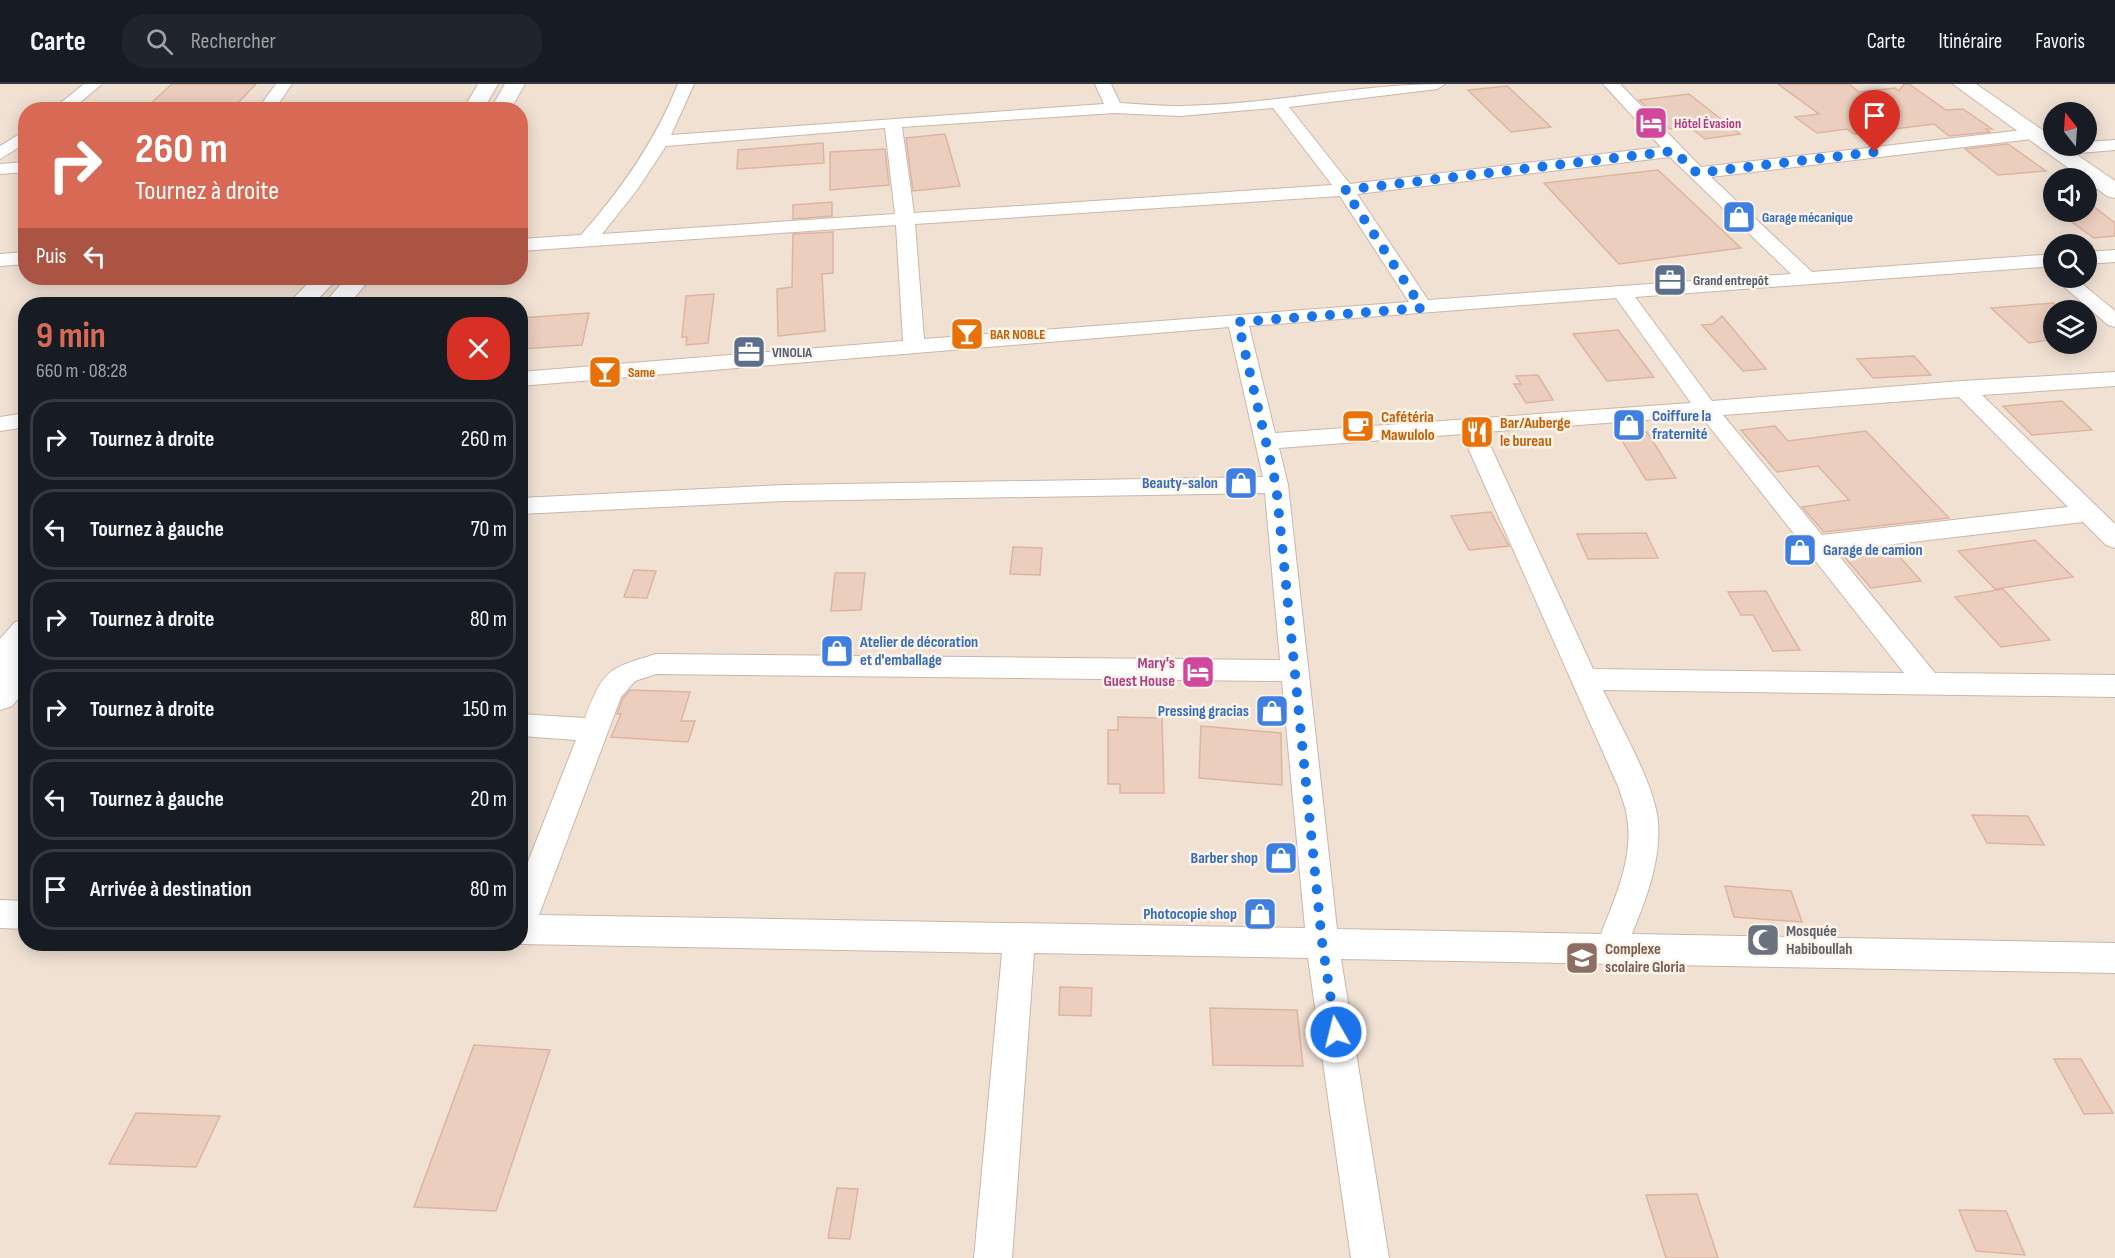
<!DOCTYPE html>
<html lang="fr">
<head>
<meta charset="utf-8">
<style>
	body { margin:0; font-family:"Sofia Sans Condensed",sans-serif; background:#20242c; color:#f1f3f6; height:100vh; display:flex; flex-direction:column; font-size:22px; white-space:nowrap }
	* { box-sizing:border-box; margin:0 }
	p { font-size:20px; color:#9ea1a6 }
	.icon { flex:none; width:33px; height:33px; fill:none; stroke:currentColor; stroke-width:2; stroke-linecap:round; stroke-linejoin:round }
	.map { position:relative; flex:1; overflow:hidden }
	.side { position:absolute; left:18px; top:213px; width:510px; height:654px; display:flex; flex-direction:column; background:#171b24; border-radius:24px; box-shadow:0 3px 15px #0003 }
	.side>* { flex:none }
	.guide { position:absolute; left:18px; top:18px; width:510px; height:183px; border-radius:24px; box-shadow:0 3px 15px #0003; background:#d86955; color:#fff; overflow:hidden }
	.needle { width:39px; rotate:343deg }
	.fabs { position:absolute; left:2043px; top:18px; display:grid; gap:12px }
	.fabs a { display:grid; place-items:center; width:54px; height:54px; border-radius:50%; background:#171b24; box-shadow:0 3px 15px #0003; font-size:30px }
	.pin { position:absolute; display:grid; place-items:center; width:51px; height:51px; color:#fff; margin:-62px -26px; border-radius:50% 50% 50% 0; rotate:-45deg; box-shadow:0 0 6px #0007 }
	.pin .icon { rotate:45deg }
	.me { position:absolute; width:66px; margin:-33px; rotate:352deg; stroke-linejoin:round; filter:drop-shadow(0 0 4px #0008) }
	.turn { display:flex; align-items:center; gap:21px; height:126px; padding:0 18px; font-size:27px }
	.turn .icon { width:78px; height:78px; stroke-width:2.5 }
	.turn b { display:block; font-size:42px; line-height:51px }
	.then { display:flex; align-items:center; height:57px; padding:0 18px; background:#0003; gap:12px; font-size:22px }
	.round { display:grid; place-items:center; flex:none; width:63px; height:63px; border-radius:24px; background:#20242c }
	.head { display:flex; align-items:center; justify-content:space-between; height:102px; padding:0 18px }
	h1 { font-size:36px; font-weight:700; line-height:45px; color:#d86955 }
	ul { padding:0; list-style:none }
	li { display:flex; align-items:center; gap:18px; height:81px; margin:0 12px 9px; padding:0 6px; border:3px solid #363941; border-radius:24px }
	li div { flex:1 }
	li b { display:block; font-size:22px }
	li em { font-style:normal }
	header { display:flex; align-items:center; gap:36px; box-sizing:border-box; height:84px; padding:0 30px; background:#171b24; border-bottom:2px solid #363941 }
	header strong { font-size:28px }
	nav { display:flex; gap:33px; margin-inline-start:auto; font-size:21px }
	.search { width:420px; height:54px; background:#20242c; display:flex; align-items:center; gap:15px; box-sizing:border-box; padding:0 21px; border-radius:24px; color:#9ea1a6; font-size:22px }
	.map>svg:first-child { display:block }
</style>
</head>
<body>
<header>
<strong>Carte</strong>
<div class="search"><svg class="icon" aria-label="search" viewBox="0 0 24 24"><circle cx="10" cy="10" r="6"/><path d="M15 15l6 6"/></svg>Rechercher</div>
<nav><a>Carte</a><a>Itinéraire</a><a>Favoris</a></nav>
</header>
<div class="map">
<svg width="2115" height="1174" viewBox="0 0 2115 1174">
	<rect width="100%" height="100%" fill="#faf0e4"/>
	<path fill="#f0e1d3" fill-rule="evenodd" d="M0 0H2115V1174H0ZM26 26H520V194H26ZM2054 28H2086V62H2054ZM2054 94H2086V128H2054ZM2054 160H2086V194H2054ZM26 220H520V860H26ZM2054 226H2086V260H2054Z"/>
	<path fill="#eccebe" stroke="#ddb4a0" stroke-width="1.5" d="M172 0H256L235 22 146 24Z
		M1778 0H1849L1859 8 1895 4 1899 7 1904 0H1909L1946 26 1963 25 1992 45H1986L1990 48 1949 52 1934 40 1854 50 1847 45 1817 49 1795 33 1819 30Z
		M1507 2 1551 43 1511 48 1468 6Z
		M1689 10 1740 50 1705 55 1690 43 1670 45 1639 16Z
		M945 50 960 102 913 107 906 54Z
		M823 59 824 79 737 85 738 66Z
		M2008 60 2046 87 1998 91 1965 65Z
		M885 65 889 101 830 106V68Z
		M1658 86 1741 164 1619 180 1544 99Z
		M832 118V132L793 135V121Z
		M2093 122 2115 139V152L2094 154 2058 128H2086V123Z
		M833 148V189L822 190 825 247 778 252 777 205 792 203 793 150Z
		M714 210 708 259 686 261 687 253H682L686 212Z
		M2054 219V255L2029 259 1991 224Z
		M589 229 582 261 520 265V234Z
		M1722 232 1733 245 1766 285 1743 287 1702 241 1713 240Z
		M1618 246 1654 293 1607 297 1573 250Z
		M1914 272 1931 291 1873 294 1857 275Z
		M1538 291 1553 316 1526 319 1514 300H1521L1516 292Z
		M2062 317 2092 346 2032 351 2003 322Z
		M1775 342 1788 357 1866 347 1949 434 1824 448 1802 423 1849 416 1818 382 1777 388 1741 346Z
		M1647 348 1676 394 1646 396 1618 350Z
		M1491 428 1509 462 1469 466 1451 432Z
		M1646 449 1658 474 1588 475 1577 450Z
		M2035 456 2073 493 1995 505 1958 467Z
		M1013 463 1042 464 1040 491 1010 490Z
		M1891 463 1921 497 1871 504 1841 469Z
		M634 486 656 487 647 514 624 513Z
		M835 489H865L861 526 831 527Z
		M2003 505 2050 556 2001 563 1955 513Z
		M1766 507 1785 541 1800 566 1773 567 1753 531H1741L1728 508Z
		M630 606 690 608 681 637H695L688 658 611 653 621 630H617L623 614Z
		M1118 633 1162 634 1164 709H1120V700H1108V646H1118Z
		M1201 642 1281 649 1282 701 1199 694Z
		M1972 731 2028 732 2044 761 1987 759Z
		M1725 802 1791 807 1802 838 1734 833Z
		M1060 903 1092 904 1091 932 1059 931Z
		M1210 924 1297 926 1303 982 1213 981Z
		M474 961 550 966 496 1127 414 1123Z
		M2054 975H2081L2113 1029 2084 1030Z
		M136 1029 220 1032 196 1083 109 1080Z
		M837 1104 858 1105 850 1155 828 1154Z
		M1697 1110 1718 1174H1666L1646 1111Z
		M1959 1126 2006 1127 2025 1171 1976 1167Z"/>
	<g fill="none" stroke-linecap="round" stroke-linejoin="round">
		<defs>
			<path id="street" d="M84 0H102L71 26H52Z
				M276 0H292L274 26H257Z
				M678 0H694L671 51 1104 20 1095 0H1111L1120 19C1140 20 1160 22 1180 22 1269 21 1356 0 1445 0L1437 5 1289 23 1350 100 1661 63 1603 0H1620L1701 83 2032 45 2038 46 2040 50 2032 55 1711 93 1812 188 2054 170V182L1635 213 1712 317 1962 297 2115 288V302L1982 311 2115 440V464L2106 461 2083 438 1835 467 1935 589 2115 591V613L1603 606C1620 641 1655 701 1658 738 1661 777 1646 815 1632 850L2115 859V889L1341 875 1389 1174H1351L1308 874 1034 869 1012 1174H974L1002 869 520 860V798L576 656 520 652V630L585 634C604 585 607 585 656 570L1280 576 1265 409 784 417 520 430V414L784 401 1263 393 1229 243 520 302V288L903 257 896 141 520 167V155L581 151C622 105 655 57 678 0ZM1273 24 1332 101 914 129 902 43 1114 29 1180 32ZM885 44 895 130 602 150 637 106 666 62ZM1670 73 1791 190 1428 216 1357 110ZM1340 112 1409 218 924 255 915 140ZM1616 214 1691 319 1275 349 1249 242ZM1959 313 2068 423 1822 451 1723 331ZM1701 332 1904 589 1593 585 1484 348ZM1462 350 1618 702C1621 712 1626 723 1627 733 1634 773 1615 814 1601 850L1337 845 1288 401 1279 364ZM656 590 1282 597 1305 844 539 831 621 613 635 597Z
				M26 46V59L0 75V62Z
				M2115 56V66L2055 71 2046 66 2054 61 2086 62V58Z
				M26 78V88L0 90V80Z
				M2115 166V178L2086 180V168Z
				M26 168V180L0 182V170Z
				M2054 194H2075L2115 227V243L2108 241Z
				M26 329V343L0 347V333Z
				M0 816 26 817V845L0 844Z"/>
			<path id="secondary" d="M478 0H498L483 26H463Z
				M505 0H525L510 26H490Z
				M1953 0H1976L2054 54V62H2064L2115 97V114L2107 112Z
				M313 194H338L313 220H288Z
				M346 194H371L349 220H324Z
				M26 535V606L12 622 0 626V555L15 538Z"/>
		</defs>
		<use href="#street" stroke="#c9b7ab" stroke-width="2"/>
		<use href="#secondary" stroke="#ceb9ac" stroke-width="2"/>
		<use href="#street" fill="#fff" fill-rule="evenodd"/>
		<use href="#secondary" fill="#fff" fill-rule="evenodd"/>
	</g>
	<g fill="none" stroke-linecap="round" stroke-linejoin="round">
		<path stroke="#1a73e8" stroke-width="10" stroke-dasharray="0 18" d="M1336 948 1322 858 1276 401 1238 238 1422 224 1345 106 1674 67 1697 89 1875 68"/>
	</g>
	<defs>
		<symbol id="hotel-square" viewBox="-11 -11 22 22"><rect x="-9" y="-9" width="18" height="18" rx="4" fill="#d1479c" stroke="#fdf4e9"/><path d="M-6-4.5h1.5V1H6V5H4.5V3h-9V5H-6ZM-4 0a1.8 1.8 0 1 1 3.6 0ZM.5 0V-2.5h3Q6-2.5 6 0Z" fill="#fff"/></symbol>
		<symbol id="shop-square" viewBox="-11 -11 22 22"><rect x="-9" y="-9" width="18" height="18" rx="4" fill="#3f7fe0" stroke="#fdf4e9"/><path d="M-5-2.5h2.3a2.7 3.5 0 0 1 5.4 0H5L5.5 6h-11ZM-1.5-2.5h3a1.5 2.3 0 0 0-3 0Z" fill="#fff"/></symbol>
		<symbol id="office-square" viewBox="-11 -11 22 22"><rect x="-9" y="-9" width="18" height="18" rx="4" fill="#5c6f8a" stroke="#fdf4e9"/><path d="M-6-3h4V-5.5h4V-3h4V5H-6ZM-1-4.5V-3h2v-1.5ZM-6 0V1H6V0Z" fill="#fff"/></symbol>
		<symbol id="bar-square" viewBox="-11 -11 22 22"><rect x="-9" y="-9" width="18" height="18" rx="4" fill="#e8710a" stroke="#fdf4e9"/><path d="M-6-5H6L.8 .8V4.5H3.5V6h-7V4.5H-.8V.8Z" fill="#fff"/></symbol>
		<symbol id="cafe-square" viewBox="-11 -11 22 22"><rect x="-9" y="-9" width="18" height="18" rx="4" fill="#e8710a" stroke="#fdf4e9"/><path d="M-5.5-4.5H6V0H3Q3 3.5 0 3.5H-2.5Q-5.5 3.5-5.5 0ZM3-3.2v2h1.7v-2ZM-6 4.5H4V6H-6Z" fill="#fff"/></symbol>
		<symbol id="restaurant-square" viewBox="-11 -11 22 22"><rect x="-9" y="-9" width="18" height="18" rx="4" fill="#e8710a" stroke="#fdf4e9"/><path d="M-5-6h1v4h1v-4h1v4h1v-4h1v5L-1.5 .5V6h-2V.5L-5-1ZM5-6V6H3V1.5H1.5Q1.5-4 5-6Z" fill="#fff"/></symbol>
		<symbol id="mosque-square" viewBox="-11 -11 22 22"><rect x="-9" y="-9" width="18" height="18" rx="4" fill="#6b7280" stroke="#fdf4e9"/><path d="M3.5-4.9A6 6 0 1 0 3.5 4.9A5 5 0 1 1 3.5-4.9Z" fill="#fff"/></symbol>
		<symbol id="school-square" viewBox="-11 -11 22 22"><rect x="-9" y="-9" width="18" height="18" rx="4" fill="#8d6e63" stroke="#fdf4e9"/><path d="M0-5L7-2L0 1L-7-2ZM-4 1L0 2.5L4 1V4Q0 6-4 4Z" fill="#fff"/></symbol>
	</defs>
	<g fill-rule="evenodd">
		<use href="#hotel-square" x="1632" y="20" width="38" height="38"/>
		<use href="#shop-square" x="1720" y="114" width="38" height="38"/>
		<use href="#office-square" x="1651" y="177" width="38" height="38"/>
		<use href="#bar-square" x="948" y="231" width="38" height="38"/>
		<use href="#office-square" x="730" y="249" width="38" height="38"/>
		<use href="#bar-square" x="586" y="269" width="38" height="38"/>
		<use href="#shop-square" x="1610" y="322" width="38" height="38"/>
		<use href="#cafe-square" x="1339" y="323" width="38" height="38"/>
		<use href="#restaurant-square" x="1458" y="329" width="38" height="38"/>
		<use href="#shop-square" x="1222" y="380" width="38" height="38"/>
		<use href="#shop-square" x="1781" y="447" width="38" height="38"/>
		<use href="#shop-square" x="818" y="548" width="38" height="38"/>
		<use href="#hotel-square" x="1179" y="569" width="38" height="38"/>
		<use href="#shop-square" x="1253" y="608" width="38" height="38"/>
		<use href="#shop-square" x="1262" y="755" width="38" height="38"/>
		<use href="#shop-square" x="1241" y="811" width="38" height="38"/>
		<use href="#mosque-square" x="1744" y="837" width="38" height="38"/>
		<use href="#school-square" x="1563" y="855" width="38" height="38"/>
	</g>
	<g text-anchor="middle" dominant-baseline="central" stroke-width="5" stroke-linejoin="round" paint-order="stroke">
		<g font-size="14" font-weight="bold" fill="#b23c85" stroke="#fdf4e9" text-anchor="start">
			<text x="1674" y="39">Hôtel Évasion</text>
		</g>
		<g font-size="14" font-weight="bold" fill="#366cbe" stroke="#fdf4e9" text-anchor="start">
			<text x="1762" y="133">Garage mécanique</text>
		</g>
		<g font-size="14" font-weight="bold" fill="#4e5e75" stroke="#fdf4e9" text-anchor="start">
			<text x="1693" y="196">Grand entrepôt</text>
			<text x="772" y="268">VINOLIA</text>
		</g>
		<g font-size="14" font-weight="bold" fill="#c56008" stroke="#fdf4e9" text-anchor="start">
			<text x="990" y="250">BAR NOBLE</text>
			<text x="628" y="288">Same</text>
		</g>
		<g font-size="16" font-weight="bold" fill="#366cbe" stroke="#fdf4e9" text-anchor="end">
			<text x="1652" y="332" text-anchor="start">Coiffure la<tspan x="1652" dy="18">fraternité</tspan></text>
			<text x="1218" y="399">Beauty-salon</text>
			<text x="1823" y="466" text-anchor="start">Garage de camion</text>
			<text x="860" y="558" text-anchor="start">Atelier de décoration<tspan x="860" dy="18">et d'emballage</tspan></text>
			<text x="1249" y="627">Pressing gracias</text>
			<text x="1258" y="774">Barber shop</text>
			<text x="1237" y="830">Photocopie shop</text>
		</g>
		<g font-size="16" font-weight="bold" fill="#c56008" stroke="#fdf4e9" text-anchor="start">
			<text x="1381" y="333">Cafétéria<tspan x="1381" dy="18">Mawulolo</tspan></text>
			<text x="1500" y="339">Bar/Auberge<tspan x="1500" dy="18">le bureau</tspan></text>
		</g>
		<g font-size="16" font-weight="bold" fill="#b23c85" stroke="#fdf4e9" text-anchor="end">
			<text x="1175" y="579">Mary's<tspan x="1175" dy="18">Guest House</tspan></text>
		</g>
		<g font-size="16" font-weight="bold" fill="#5b616d" stroke="#fdf4e9" text-anchor="start">
			<text x="1786" y="847">Mosquée<tspan x="1786" dy="18">Habiboullah</tspan></text>
		</g>
		<g font-size="16" font-weight="bold" fill="#785e54" stroke="#fdf4e9" text-anchor="start">
			<text x="1605" y="865">Complexe<tspan x="1605" dy="18">scolaire Gloria</tspan></text>
		</g>
	</g>
</svg>
<div class="fabs">
<a><svg class="needle" viewBox="-14 -14 28 28"><path d="M0-13l5 13h-10z" fill="#e53935"/><path d="M0 13l5-13h-10z" fill="#9ea1a6"/></svg></a>
<a><svg class="icon" aria-label="sound" viewBox="0 0 24 24"><path d="M4 9h4l5-4v14l-5-4H4zM17 9q2 3 0 6"/></svg></a>
<a><svg class="icon" aria-label="search" viewBox="0 0 24 24"><circle cx="10" cy="10" r="6"/><path d="M15 15l6 6"/></svg></a>
<a><svg class="icon" aria-label="layers" viewBox="0 0 24 24"><path d="M12 4l9 5-9 5-9-5zM3 14l9 5 9-5"/></svg></a>
</div>
<div class="pin" style="left:1875px;top:68px;background:#d93025"><svg class="icon" aria-label="arrive" viewBox="0 0 24 24"><path d="M6 21V4h12l-3 4 3 4H6"/></svg></div>
<svg class="me" style="left:1336px;top:948px" viewBox="-20 -20 40 40"><circle r="17" fill="#1a73e8" stroke="#fff" stroke-width="3"/><path d="M0-11L8 9 0 5-8 9z" fill="#fff"/></svg>
<div class="guide">
<div class="turn"><svg class="icon" aria-label="right" viewBox="0 0 24 24"><path d="M7 20v-9h11M14 6l5 5-5 5"/></svg><div><b>260 m</b>Tournez à droite</div></div>
<div class="then">Puis<svg class="icon" aria-label="left" viewBox="0 0 24 24"><path d="M17 20v-9H6M10 6l-5 5 5 5"/></svg></div>
</div>
<section class="side">
<div class="head"><div><h1>9 min</h1><p>660 m · 08:28</p></div><a class="round" style="background:#d93025;color:#fff"><svg class="icon" aria-label="close" viewBox="0 0 24 24"><path d="M6 6l12 12M18 6L6 18"/></svg></a></div>
<ul>
<li><svg class="icon" aria-label="right" viewBox="0 0 24 24"><path d="M7 20v-9h11M14 6l5 5-5 5"/></svg><div><b>Tournez à droite</b></div><em>260 m</em></li>
<li><svg class="icon" aria-label="left" viewBox="0 0 24 24"><path d="M17 20v-9H6M10 6l-5 5 5 5"/></svg><div><b>Tournez à gauche</b></div><em>70 m</em></li>
<li><svg class="icon" aria-label="right" viewBox="0 0 24 24"><path d="M7 20v-9h11M14 6l5 5-5 5"/></svg><div><b>Tournez à droite</b></div><em>80 m</em></li>
<li><svg class="icon" aria-label="right" viewBox="0 0 24 24"><path d="M7 20v-9h11M14 6l5 5-5 5"/></svg><div><b>Tournez à droite</b></div><em>150 m</em></li>
<li><svg class="icon" aria-label="left" viewBox="0 0 24 24"><path d="M17 20v-9H6M10 6l-5 5 5 5"/></svg><div><b>Tournez à gauche</b></div><em>20 m</em></li>
<li><svg class="icon" aria-label="arrive" viewBox="0 0 24 24"><path d="M6 21V4h12l-3 4 3 4H6"/></svg><div><b>Arrivée à destination</b></div><em>80 m</em></li>
</ul>
</section>
</div>
</body>
</html>
